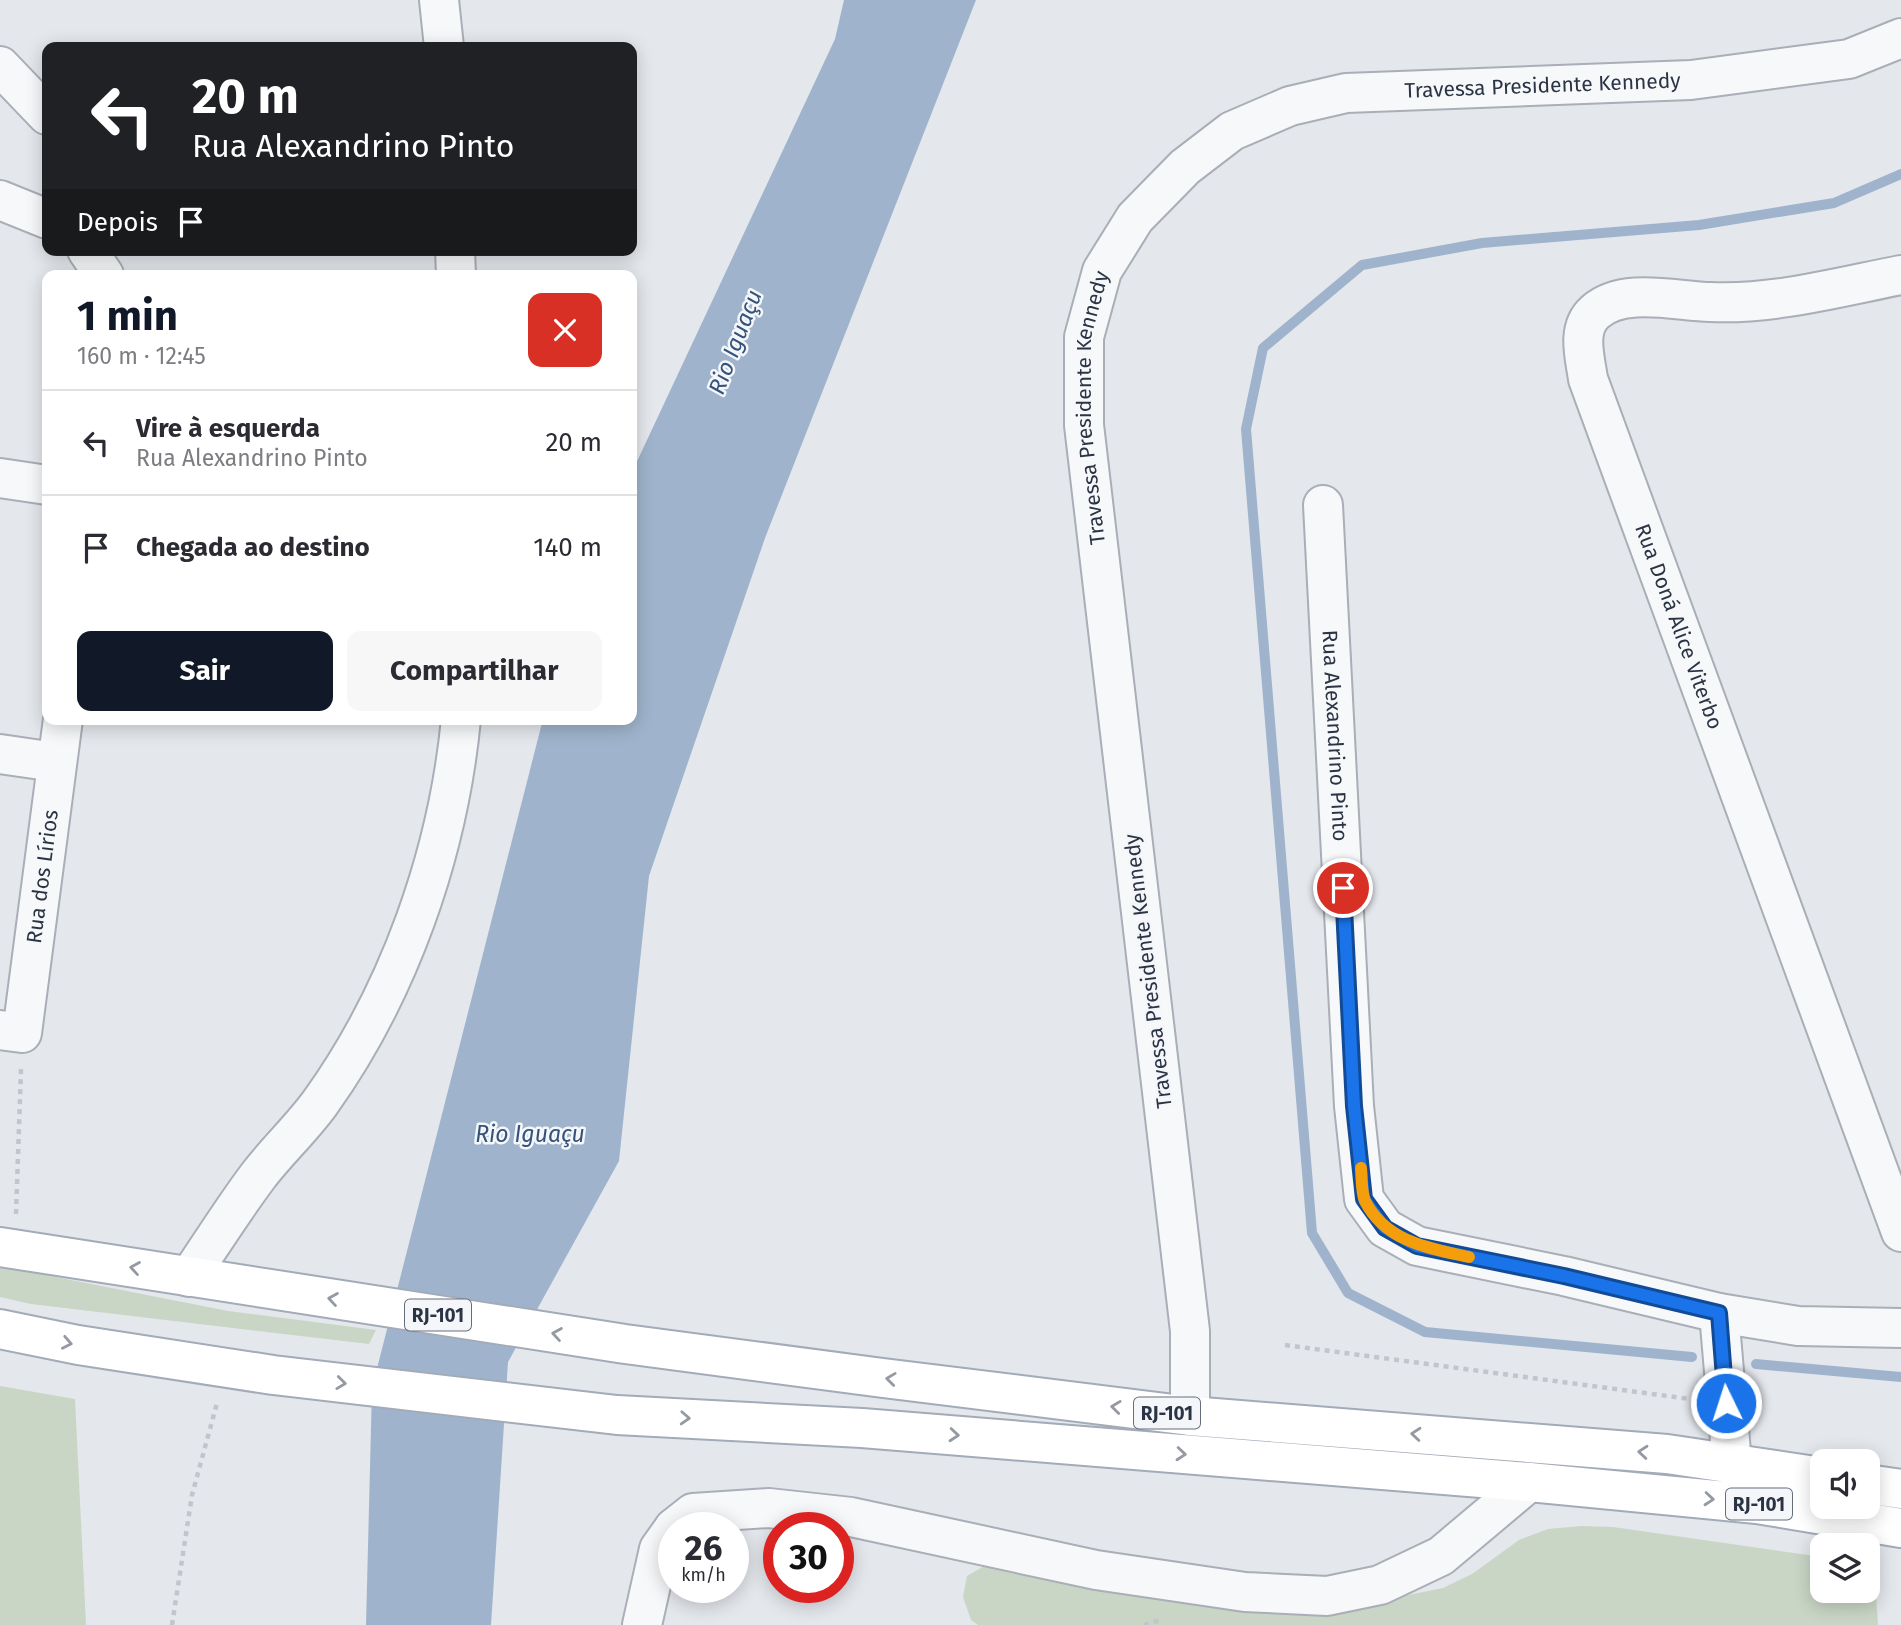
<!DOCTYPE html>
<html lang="pt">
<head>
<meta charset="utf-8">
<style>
	body { margin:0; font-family:"Fira Sans",sans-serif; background:#f7f7f7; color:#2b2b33; height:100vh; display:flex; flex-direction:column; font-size:26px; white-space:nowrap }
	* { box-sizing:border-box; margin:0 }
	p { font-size:23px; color:#7c7c81 }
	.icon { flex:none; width:38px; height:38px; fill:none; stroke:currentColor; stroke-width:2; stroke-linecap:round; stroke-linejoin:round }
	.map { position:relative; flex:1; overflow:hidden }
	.sheet { position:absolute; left:42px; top:270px; width:595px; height:455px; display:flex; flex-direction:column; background:#fff; border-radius:14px; box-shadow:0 4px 18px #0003 }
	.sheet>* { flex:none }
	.guide { position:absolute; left:42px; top:42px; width:595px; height:214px; border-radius:14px; box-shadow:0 4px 18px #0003; background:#202124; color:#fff; overflow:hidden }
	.tools { position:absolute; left:1810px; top:1449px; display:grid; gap:14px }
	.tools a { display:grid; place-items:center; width:70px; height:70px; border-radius:14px; background:#fff; box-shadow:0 4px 18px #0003; font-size:35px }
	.speed { position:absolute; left:658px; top:1512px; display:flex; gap:14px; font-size:35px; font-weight:700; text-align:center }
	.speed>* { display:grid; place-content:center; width:91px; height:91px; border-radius:50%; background:#fff; box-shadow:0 4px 18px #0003; line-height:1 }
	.speed small { font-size:18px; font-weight:400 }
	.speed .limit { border:10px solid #d22; background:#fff; color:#111 }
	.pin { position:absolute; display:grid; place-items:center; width:60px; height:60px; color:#fff; margin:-30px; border:4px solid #fff; border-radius:50%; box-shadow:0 2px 7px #0007 }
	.me { position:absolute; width:77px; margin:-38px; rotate:356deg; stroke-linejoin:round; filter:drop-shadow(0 0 5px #0008) }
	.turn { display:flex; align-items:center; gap:24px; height:147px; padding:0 35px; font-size:32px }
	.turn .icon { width:91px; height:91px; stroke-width:2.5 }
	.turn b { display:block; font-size:49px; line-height:60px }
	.then { display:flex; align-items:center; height:66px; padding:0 35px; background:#0003; gap:14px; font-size:26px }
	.round { display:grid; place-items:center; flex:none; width:74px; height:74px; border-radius:14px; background:#f7f7f7 }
	.overview { display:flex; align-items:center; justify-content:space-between; height:119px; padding:0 35px }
	h1 { font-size:42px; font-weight:700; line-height:52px; color:#111827 }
	.button { display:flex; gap:14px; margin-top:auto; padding:14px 35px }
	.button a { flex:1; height:80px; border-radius:14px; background:#111827; color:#fff; font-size:28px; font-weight:700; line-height:80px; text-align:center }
	.button a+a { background:#f7f7f7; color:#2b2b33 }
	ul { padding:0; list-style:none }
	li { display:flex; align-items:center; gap:21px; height:105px; padding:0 35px; border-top:2px solid #e1e1e2 }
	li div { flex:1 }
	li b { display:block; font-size:26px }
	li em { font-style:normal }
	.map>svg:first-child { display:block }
</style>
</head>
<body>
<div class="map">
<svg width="1901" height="1625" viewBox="0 0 1901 1625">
	<rect width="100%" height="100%" fill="#e4e7ec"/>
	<path fill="#c9d6c5" d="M0 1266 228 1311 376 1330 369 1344 31 1304 0 1297Z
		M0 1386 75 1399 86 1625H0Z
		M1581 1526 1613 1527 1822 1557V1591H1867V1563L1874 1564 1878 1625H978L971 1620 963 1597 967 1576 991 1562 1383 1600 1443 1588 1472 1574 1519 1540 1548 1529Z"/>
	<path fill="#9fb4cc" d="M844 0H976L765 538 649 876 619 1161 508 1362 491 1625H366L372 1388 543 719H632V472L835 39Z"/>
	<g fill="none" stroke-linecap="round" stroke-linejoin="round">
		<path stroke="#9fb4cc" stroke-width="10" d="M1692 1357 1425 1332 1348 1293 1312 1233 1246 429 1263 348 1362 265 1482 243 1699 225 1834 203 1901 174
			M1756 1364 1901 1377"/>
		<defs>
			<g id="minor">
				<path d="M439 0 444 47"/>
				<path d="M0 66 47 115"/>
				<path d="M0 200 47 219"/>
				<path d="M87 250 104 275"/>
				<path d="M455 250 456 275"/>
				<path id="s1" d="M1901 275C1839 287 1774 305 1710 302 1675 301 1623 287 1595 312 1576 329 1585 357 1588 379L1901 1232"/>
				<path d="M0 478 47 485"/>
				<path id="s2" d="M1323 505 1354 1106 1364 1199 1385 1228 1417 1246 1564 1276 1719 1313 1798 1326 1901 1328"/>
				<path d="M0 754 55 762"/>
				<path id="s3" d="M0 1030 22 1033 63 719"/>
				<path d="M189 1277C212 1243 234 1208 258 1176 277 1151 301 1129 320 1103 399 993 448 854 461 719"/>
				<path d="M1719 1313 1732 1464"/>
				<path id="s4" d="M1190 1416V1331L1084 425V337L1102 271 1135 218 1185 167 1232 131 1290 106 1346 93 1691 80 1849 59 1901 38"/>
				<path d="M674 1528 693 1513 769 1508 851 1517 1096 1570 1245 1592 1327 1596 1380 1585 1441 1556 1529 1482"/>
				<path d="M642 1625 659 1549 674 1528"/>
			</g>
			<path id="major" d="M0 1247 625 1344 883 1378 1190 1416 1667 1454 1822 1477
				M0 1329 78 1345 273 1375 617 1415 862 1428 1529 1482 1757 1504 1901 1528
				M1867 1484 1901 1489"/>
		</defs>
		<use href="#minor" stroke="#a9aeb7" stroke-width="42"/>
		<use href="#major" stroke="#a3abb8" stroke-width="42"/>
		<path stroke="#c2c5cb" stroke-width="4.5" stroke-dasharray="5 5" stroke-linecap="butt" d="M16 1214 21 1069
			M1285 1345 1690 1399
			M172 1625 192 1495 217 1403
			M1144 1625 1163 1619"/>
		<use href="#minor" stroke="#f7f8fa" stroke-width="38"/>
		<use href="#major" stroke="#fff" stroke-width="38"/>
	</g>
	<defs><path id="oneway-chevron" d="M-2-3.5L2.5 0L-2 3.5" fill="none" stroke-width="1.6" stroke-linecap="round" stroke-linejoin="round" transform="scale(1.75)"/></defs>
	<g stroke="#959aa2">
		<use href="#oneway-chevron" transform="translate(135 1268) rotate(-171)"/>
		<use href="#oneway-chevron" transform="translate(333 1299) rotate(-171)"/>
		<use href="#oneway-chevron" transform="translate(557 1334) rotate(-171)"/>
		<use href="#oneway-chevron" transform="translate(67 1343) rotate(11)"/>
		<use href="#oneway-chevron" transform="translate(891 1379) rotate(-173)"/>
		<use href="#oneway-chevron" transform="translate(341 1383) rotate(7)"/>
		<use href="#oneway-chevron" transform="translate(1116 1407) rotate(-173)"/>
		<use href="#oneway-chevron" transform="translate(685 1418) rotate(3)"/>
		<use href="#oneway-chevron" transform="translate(1416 1434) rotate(-175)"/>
		<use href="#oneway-chevron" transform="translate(954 1435) rotate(5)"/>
		<use href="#oneway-chevron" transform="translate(1643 1452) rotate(-175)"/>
		<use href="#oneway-chevron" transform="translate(1181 1454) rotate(5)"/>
		<use href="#oneway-chevron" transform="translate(1709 1499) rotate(5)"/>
	</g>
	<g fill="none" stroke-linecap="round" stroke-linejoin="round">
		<defs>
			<path id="route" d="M1343 888 1354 1106 1364 1199 1385 1228 1417 1246 1564 1276 1719 1313 1726 1403"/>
		</defs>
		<use href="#route" stroke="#114b97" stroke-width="18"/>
		<use href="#route" stroke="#1a73e8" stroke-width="12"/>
		<path stroke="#f59e0b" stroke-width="12" d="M1361 1168C1362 1178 1361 1192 1365 1201 1386 1242 1428 1248 1469 1257"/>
	</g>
	<g text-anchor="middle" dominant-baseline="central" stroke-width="5" stroke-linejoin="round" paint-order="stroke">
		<g fill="#f4f6f9" stroke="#676e7b" stroke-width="2">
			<rect x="405" y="1299.5" width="66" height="31" rx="5"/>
			<rect x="1134" y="1397.5" width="66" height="31" rx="5"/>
			<rect x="1726" y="1488.5" width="66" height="31" rx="5"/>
		</g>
		<g font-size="19" font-weight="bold" fill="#2b3445">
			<text x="438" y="1315">RJ-101</text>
			<text x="1167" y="1413">RJ-101</text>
			<text x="1759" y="1504">RJ-101</text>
		</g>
		<g font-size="21" fill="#2b3445" stroke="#f4f6f9">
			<text stroke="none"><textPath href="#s4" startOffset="1664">Travessa Presidente Kennedy</textPath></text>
			<text stroke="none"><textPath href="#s4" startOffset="1015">Travessa Presidente Kennedy</textPath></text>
			<text stroke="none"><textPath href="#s1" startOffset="646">Rua Doná Alice Viterbo</textPath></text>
			<text stroke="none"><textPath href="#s2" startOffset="231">Rua Alexandrino Pinto</textPath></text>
			<text stroke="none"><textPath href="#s3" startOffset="180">Rua dos Lírios</textPath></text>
			<text transform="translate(1148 971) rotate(-97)">Travessa Presidente Kennedy</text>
		</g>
		<g font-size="23" font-style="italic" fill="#34527a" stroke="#f4f6f9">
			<text transform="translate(735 342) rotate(-69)">Rio Iguaçu</text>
			<text x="530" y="1134">Rio Iguaçu</text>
		</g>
	</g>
</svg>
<div class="tools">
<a><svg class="icon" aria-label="sound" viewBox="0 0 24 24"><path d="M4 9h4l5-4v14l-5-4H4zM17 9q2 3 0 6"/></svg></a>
<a><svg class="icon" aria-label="layers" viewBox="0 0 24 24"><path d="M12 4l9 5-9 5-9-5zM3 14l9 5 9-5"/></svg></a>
</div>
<div class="speed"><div>26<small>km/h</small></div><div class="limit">30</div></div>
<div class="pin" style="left:1343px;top:888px;background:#d93025"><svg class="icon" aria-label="arrive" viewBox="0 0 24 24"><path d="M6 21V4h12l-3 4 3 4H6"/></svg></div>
<svg class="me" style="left:1726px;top:1403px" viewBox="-20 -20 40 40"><circle r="17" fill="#1a73e8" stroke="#fff" stroke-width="3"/><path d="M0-11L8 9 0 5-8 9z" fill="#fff"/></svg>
<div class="guide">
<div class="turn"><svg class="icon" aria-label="left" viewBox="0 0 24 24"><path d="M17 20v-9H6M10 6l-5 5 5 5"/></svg><div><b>20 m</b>Rua Alexandrino Pinto</div></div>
<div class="then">Depois<svg class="icon" aria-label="arrive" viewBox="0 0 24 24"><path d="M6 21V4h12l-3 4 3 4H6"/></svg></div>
</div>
<section class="sheet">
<div class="overview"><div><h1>1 min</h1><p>160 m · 12:45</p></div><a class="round" style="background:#d93025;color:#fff"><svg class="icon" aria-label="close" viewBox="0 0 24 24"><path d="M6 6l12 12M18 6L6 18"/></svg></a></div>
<ul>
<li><svg class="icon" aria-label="left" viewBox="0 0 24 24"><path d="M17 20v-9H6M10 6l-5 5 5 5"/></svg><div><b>Vire à esquerda</b><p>Rua Alexandrino Pinto</p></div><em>20 m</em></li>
<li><svg class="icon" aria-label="arrive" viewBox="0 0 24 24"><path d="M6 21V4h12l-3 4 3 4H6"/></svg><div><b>Chegada ao destino</b></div><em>140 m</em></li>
</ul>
<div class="button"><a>Sair</a><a>Compartilhar</a></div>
</section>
</div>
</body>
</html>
